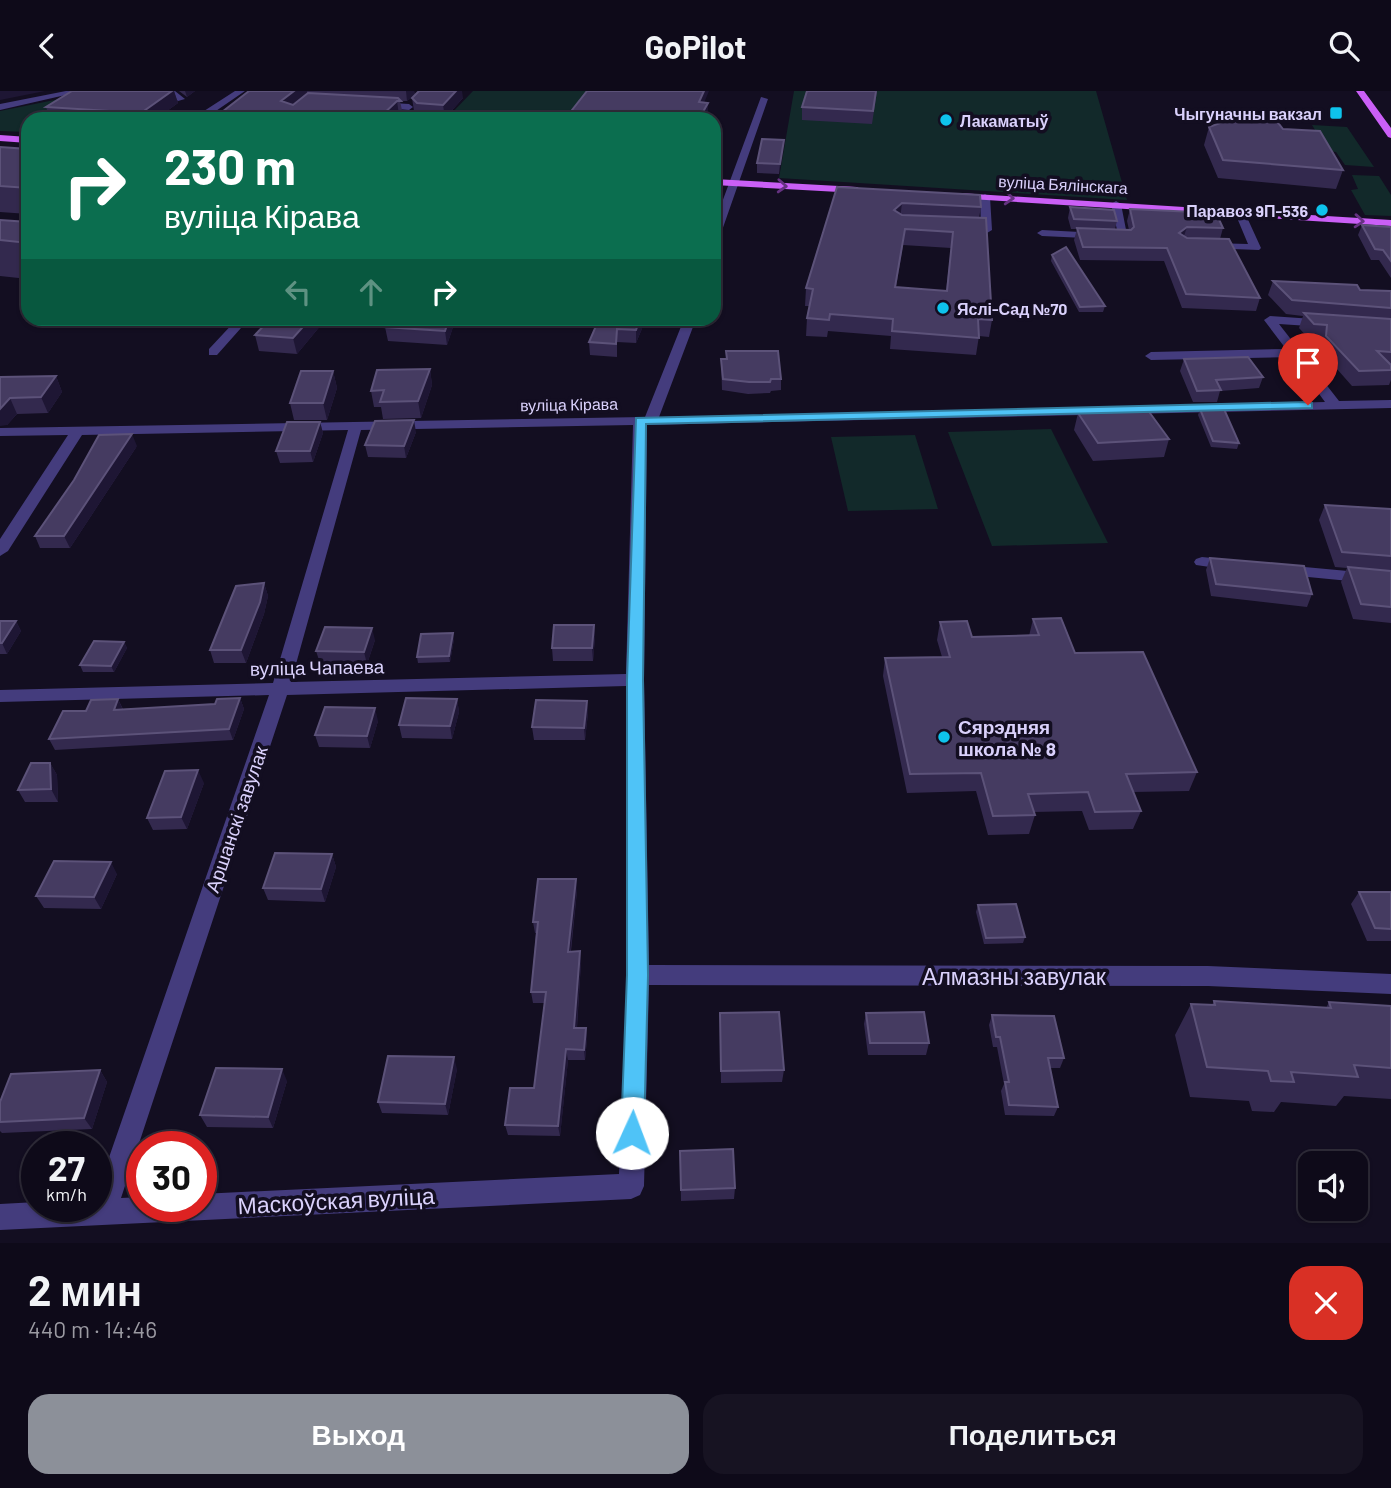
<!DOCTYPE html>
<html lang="ru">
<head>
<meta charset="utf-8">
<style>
	body { margin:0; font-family:Barlow,sans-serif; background:#171322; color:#f1f3f6; height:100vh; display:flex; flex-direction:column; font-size:26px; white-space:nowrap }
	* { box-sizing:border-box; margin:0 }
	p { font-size:23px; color:#9b9aa2 }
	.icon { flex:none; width:38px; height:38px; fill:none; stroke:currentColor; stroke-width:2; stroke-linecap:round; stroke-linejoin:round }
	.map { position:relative; height:1152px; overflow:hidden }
	.details { display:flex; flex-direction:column; background:#0e0a19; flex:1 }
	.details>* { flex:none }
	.top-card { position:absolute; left:21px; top:21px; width:700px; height:214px; border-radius:21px; box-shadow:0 2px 5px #0004,0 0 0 2px #2e2b38; background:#0b6e4f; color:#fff; overflow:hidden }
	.buttons { position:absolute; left:1298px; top:1060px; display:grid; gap:14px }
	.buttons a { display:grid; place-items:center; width:70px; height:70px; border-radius:14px; background:#0e0a19; box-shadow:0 2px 5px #0004,0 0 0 2px #2e2b38; font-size:35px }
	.speed { position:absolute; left:21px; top:1040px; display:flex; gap:14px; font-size:35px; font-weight:700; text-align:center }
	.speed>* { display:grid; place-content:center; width:91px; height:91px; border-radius:50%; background:#0e0a19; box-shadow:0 2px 5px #0004,0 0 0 2px #2e2b38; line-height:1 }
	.speed small { font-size:18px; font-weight:400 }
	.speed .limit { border:10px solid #d22; background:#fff; color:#111 }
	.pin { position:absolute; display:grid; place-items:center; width:60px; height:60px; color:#fff; margin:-72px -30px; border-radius:50% 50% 50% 0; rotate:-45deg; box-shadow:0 0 7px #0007 }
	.pin .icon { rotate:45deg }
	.me { position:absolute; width:77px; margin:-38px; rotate:2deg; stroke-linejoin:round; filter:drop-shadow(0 0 5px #0008) }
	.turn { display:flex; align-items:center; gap:24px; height:147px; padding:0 28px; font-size:32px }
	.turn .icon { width:91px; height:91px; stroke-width:2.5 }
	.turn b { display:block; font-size:49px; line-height:60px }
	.lanes { display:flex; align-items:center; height:66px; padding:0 28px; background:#0003; justify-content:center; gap:35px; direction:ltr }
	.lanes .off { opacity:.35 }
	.round { display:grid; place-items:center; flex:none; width:74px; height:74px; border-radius:21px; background:#171322 }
	.overview { display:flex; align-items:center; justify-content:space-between; height:119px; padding:0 28px }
	h1 { font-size:42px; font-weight:700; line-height:52px }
	.primary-button { display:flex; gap:14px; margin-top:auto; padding:14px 28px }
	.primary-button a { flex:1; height:80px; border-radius:21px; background:#8c9099; color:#fff; font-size:28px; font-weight:700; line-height:80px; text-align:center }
	.primary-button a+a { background:#171322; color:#f1f3f6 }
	header { display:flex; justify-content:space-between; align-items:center; height:91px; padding:0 28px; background:#0e0a19; font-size:32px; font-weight:700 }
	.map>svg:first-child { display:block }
</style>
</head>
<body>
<header><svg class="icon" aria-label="back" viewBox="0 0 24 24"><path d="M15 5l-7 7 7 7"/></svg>GoPilot<svg class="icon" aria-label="search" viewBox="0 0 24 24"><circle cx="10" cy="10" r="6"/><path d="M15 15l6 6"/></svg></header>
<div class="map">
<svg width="1391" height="1152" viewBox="0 0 1391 1152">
	<rect width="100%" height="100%" fill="#130e21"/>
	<path fill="#12292a" d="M473 0H597L576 28H446Z
		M794 0H1096L1127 109 779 87Z
		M94 1 49 28H28L27 41 0 40V20Z
		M1312 34 1347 36 1374 76 1345 74 1336 61 1328 60Z
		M1352 84 1379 85 1391 104V125L1365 124 1351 99 1358 98Z
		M1051 338 1108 452 992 455 948 341Z
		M915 344 938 418 848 420 831 346Z"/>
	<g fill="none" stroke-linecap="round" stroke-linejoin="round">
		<path fill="#443c7d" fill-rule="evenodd" d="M66 0H83L0 19V13Z
			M165 0H175L185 8 178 10Z
			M235 0H245L210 24H204V20Z
			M761 6 768 8 719 148 714 151V133Z
			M377 11 409 13 413 16 409 19 374 16V12Z
			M985 103 990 106 992 139 987 142 961 140V136H981L980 106Z
			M1116 110 1121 113 1128 149 1042 145 1037 142 1042 139 1118 143 1111 113Z
			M1240 119 1245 122 1261 157 1259 159 1205 157V153L1209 152 1248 153 1235 122Z
			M1270 225 1328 229V235L1324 236 1279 233 1339 310 1391 309V317L647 334 644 589 649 874 1208 875 1391 883V903L1208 895 649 894 644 1095 640 1104 631 1108 0 1139V1113L37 1111V1115H96V1104L269 604 0 611V599L273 592 348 339 82 344 8 460 0 465V448L68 344 0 345V337L645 326 684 228H696L659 326 1325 311 1292 266 1151 269 1145 265 1151 261 1286 258 1264 229ZM633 334 626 583 291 591 361 339ZM626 595 627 884 619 1083 201 1103V1115H142V1106L121 1107 287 604Z
			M237 228H249L217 264H209V258Z
			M1202 466 1231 469 1239 474 1231 479 1196 474 1194 471 1196 468Z
			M1283 474 1391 484V494L1277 483 1275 479 1277 475Z"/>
		<path fill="#ca5ff6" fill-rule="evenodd" d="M1356 0H1364L1391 37V47L1388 46Z
			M0 44 28 46V52L0 50Z
			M714 88 857 96 862 99 857 102 714 94Z
			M959 102 1391 129V135L955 107V103Z"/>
	</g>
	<path fill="#33294e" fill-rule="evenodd" d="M72 0H174L178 12 156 28H50L46 16Z
		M179 0H195L187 6Z
		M247 0H414L415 4 407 10H400L403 24H399L395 28H213L248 1Z
		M877 0 872 33 802 29V16Z
		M412 7H463L445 27 419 25 414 20Z
		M1209 36 1283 38 1343 79 1336 98 1218 87 1204 54Z
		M784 49 779 83 757 82V72Z
		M0 56 28 58V123L0 121Z
		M837 96 981 116 979 127 992 229 989 246 979 245 976 264 890 258 891 245 828 240 827 246 806 245 807 227 810 215H805L806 197ZM903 154 951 157 946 200 896 196Z
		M1070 116 1117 130 1115 138 1129 139 1127 130 1130 118 1223 137 1220 148 1260 207 1256 220 1182 217 1164 170 1080 169 1074 149 1077 138H1071L1068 127Z
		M0 129 28 131V188L0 185Z
		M1362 134 1391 136V187L1379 169H1371L1358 144Z
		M1052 164 1105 215 1103 221H1079L1051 170Z
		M1273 190 1360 199 1391 200V289L1389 294 1352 295 1321 260V249L1309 248 1299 237 1303 225 1286 223 1268 204Z
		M326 228 297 263 259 260 255 244Z
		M391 228H454V233L447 254 388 250 385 236Z
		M599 228H646L636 252 617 251V266L590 264 589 251Z
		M726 260 781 288V299L771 300 770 302 748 303 722 299 721 268H726Z
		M1184 268 1263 286 1259 297 1220 300 1217 311H1193L1180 280Z
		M430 278 432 294 421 327 383 328 381 316H374L371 300Z
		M333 280 337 297 327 329H294L290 312Z
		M56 285 62 301 48 322 17 323 7 334 0 286Z
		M1200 318 1239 352 1237 358 1211 356 1198 324Z
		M1078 322 1169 348 1164 366 1093 370 1074 339Z
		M320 331 323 342 313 371 280 372 276 360Z
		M416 341 406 367 368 366 365 354Z
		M137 355 70 457H40L35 445Z
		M1325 414 1391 418V532L1353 528 1341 491 1347 477 1335 476 1319 429Z
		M1210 467 1312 503 1307 516 1211 505 1206 479Z
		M264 492 268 505 264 523 246 572H214L210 559Z
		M1033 528 1075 562 1197 681 1189 700 1133 701 1141 720 1133 738 1089 739 1082 720 1033 721 1035 724 1029 743 988 744 976 700 907 702 883 585 885 567 942 566 937 549 940 531 972 546 1029 545Z
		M0 530H16L21 540 7 563H0Z
		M594 534 595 546 593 570H553L552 557Z
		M454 548 450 571 418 572 417 566Z
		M375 549 367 573 320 572 316 560Z
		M124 551 127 557 114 581H83L80 574Z
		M240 607 244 618 233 649 55 659 49 648 86 620 118 608 123 618 215 613Z
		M457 608 459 621 452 648 402 647 399 634Z
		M587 610 588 622 585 649H534L532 636Z
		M378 630 370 657 319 656 315 644Z
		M50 672 57 684 58 711H25L18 699Z
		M204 692 187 738 153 739 147 727Z
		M332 763 336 776 325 811 268 809 263 797Z
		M117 783 101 818 44 817 36 805Z
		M577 800 571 860 581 871 577 937H586L587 948 585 969H568L560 1045 508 1044 505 1034 534 997 545 912H533L531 901 536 842H535L533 831Z
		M1359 801H1391V850H1367L1351 813Z
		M978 814 1025 846 1023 852 984 853 976 821Z
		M1214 910 1326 917 1329 911 1391 915V1008L1344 1005 1336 1015 1281 1011 1274 1021 1252 1020 1249 1010 1190 1006 1175 944 1191 913 1212 914Z
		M720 922 784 979 782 991 721 992Z
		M866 922 929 952 926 964H868L864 933Z
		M992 924 1064 967 1060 977H1050L1058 1016 1054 1025 1005 1024 1001 1000 1004 993 997 956H993L989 934Z
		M457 978 448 1024 382 1022 378 1011Z
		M100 979 107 991 92 1038 2 1042 0 1040V1011Z
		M287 990 273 1037 207 1036 200 1024Z
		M680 1060 735 1097 734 1108 681 1110Z"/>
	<path fill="#1e1634" d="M0 0H45L0 9Z
		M172 0H174L178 12 156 28H143L141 22Z
		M185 0H195L187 6Z
		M294 0H307L308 4 284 24 281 10Z
		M406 0H414L415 4 407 10Z
		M456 0H462L463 7 445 27 443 14Z
		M704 0H709L699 24V11Z
		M397 10 399 24 395 28H378Z
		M708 12V25L706 28H699Z
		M784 49 783 59 779 83 780 73Z
		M902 112 900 128 894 119Z
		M1187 136 1183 148 1179 142Z
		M905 138 903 154 893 213 895 196Z
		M310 228H326L297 263 293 247Z
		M449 228H454V233L447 254 445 240Z
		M640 228H646L636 252V239Z
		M430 278 432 294 421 327 418 310Z
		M333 280 337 297 327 329 323 312Z
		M56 285 62 301 48 322 41 306Z
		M10 307 17 323 7 334 0 335V318Z
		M414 329 416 341 406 367 404 355Z
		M320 331 323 342 313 371 310 360Z
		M132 343 137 355 70 457 64 445Z
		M264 492 268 505 264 523 246 572 241 559Z
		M16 530 21 540 7 563 2 552Z
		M594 534 595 546 593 570 592 557Z
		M372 537 375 549 367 573 364 561Z
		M453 542 454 548 450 571 449 565Z
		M124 551 127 557 114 581 111 575Z
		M240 607 244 618 233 649 229 638Z
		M118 608 123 619H114Z
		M457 608 459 621 452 648 450 635Z
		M587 610 588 622 585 649 584 637Z
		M375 617 378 630 370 657 367 645Z
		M50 672 57 684 58 711 51 698Z
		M198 679 204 692 187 738 181 726Z
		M332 763 336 776 325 811 321 798Z
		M111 771 117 783 101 818 94 806Z
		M576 788 577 800 569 872 568 861Z
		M580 860 581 871 576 947 574 937Z
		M586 937 587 948 585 969 584 959Z
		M566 958 568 969 560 1045 558 1035Z
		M454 966 457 978 448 1024 445 1013Z
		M282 978 287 990 273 1037 268 1026Z
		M100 979 107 991 92 1038 84 1027Z"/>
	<path fill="#453b61" stroke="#5c5279" stroke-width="2" fill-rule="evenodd" d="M72 0H172L141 22 46 16Z
		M249 0H294L281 10 293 14 308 2 398 7 401 10H397L378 28H213Z
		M419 0H456L443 14 417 12 412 7Z
		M587 0H704L699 11 708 12 699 28H565Z
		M807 0H876L873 20 802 16Z
		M1255 23 1275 28 1283 38 1320 40 1343 79 1223 69 1209 36 1242 24Z
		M762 48 784 49 780 73 757 72Z
		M0 56 28 58V97L0 95Z
		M837 96 980 104 981 116 902 112 894 119 902 124 986 127 992 229 978 228 979 247 892 240 893 228 830 223 829 229 807 227 813 198 806 197ZM905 138 953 141 947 200 895 196Z
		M1070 116 1114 119 1117 130 1074 128Z
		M1130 118 1216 122 1223 137 1187 136 1179 142 1187 147 1229 148 1260 207 1186 203 1167 157 1083 156 1077 137 1131 139 1134 136Z
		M0 129 28 131V152L0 149Z
		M1362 134 1391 136V170L1383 159 1375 158Z
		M1066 156 1105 215 1080 216 1052 164Z
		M1273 190 1357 194 1360 199 1391 200V217L1292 209Z
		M1304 222 1391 228V261L1377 260 1391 274V279L1359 280 1326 245 1327 234 1314 233Z
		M270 228H310L293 247 255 244Z
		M391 228H449L445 240 385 236Z
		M599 228H640L636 239 617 238 616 253 589 251Z
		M726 260H778L781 288H771L770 291H749L723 288 721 268H727Z
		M1248 266 1263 286 1216 289 1221 299 1197 300 1184 268Z
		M430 278 418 310 380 311 384 299 371 300 377 279Z
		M301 280H333L323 312H290Z
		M56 285 41 306 10 307 0 318V286Z
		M1147 318 1169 348 1098 352 1078 322Z
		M1200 318H1224L1239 352 1213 350Z
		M414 329 404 355 365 354 375 330Z
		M287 331H320L310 360H276Z
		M132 343 64 445H35L74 389 99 344Z
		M1325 414 1391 418V465L1342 461Z
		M1210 467 1304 475 1312 503 1216 493Z
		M1348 476 1391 480V516L1361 513Z
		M264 492 260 511 241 559H210L236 495Z
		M1061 527 1075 562 1143 561 1197 681 1126 683 1141 720 1095 721 1088 701 1028 703 1035 724 993 725 981 682 910 683 885 567 950 566 940 531 967 530 972 546 1039 544 1033 528Z
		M0 530H16L2 552H0Z
		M554 534H594L592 557H552Z
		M325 536 372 537 364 561 316 560Z
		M453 542 449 565 417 566 421 543Z
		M94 550 124 551 111 575 80 574Z
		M240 607 229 638 49 648 63 620H86L91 609 118 608 114 619 215 613 217 608Z
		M406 607 457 608 450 635 399 634Z
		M536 609 587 610 584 637 532 636Z
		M325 616 375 617 367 645 315 644Z
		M31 672H50L51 698 18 699Z
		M198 679 181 726 147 727 165 680Z
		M275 762 332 763 321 798 263 797Z
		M54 770 111 771 94 806 36 805Z
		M538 788H576L568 861 580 860 574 937H586L584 959 566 958 558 1035 505 1034 510 997H534L546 901H531L538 831H533Z
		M1359 801H1391V838L1375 837Z
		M1016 813 1025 846 986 847 978 814Z
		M1214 910 1331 917 1329 911 1391 915V977L1354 974 1358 986 1291 981 1294 991 1271 990 1268 980 1207 976 1191 913 1215 914Z
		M779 921 784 979 721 980 720 922Z
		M924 921 929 952H870L866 922Z
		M992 924 1054 925 1064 967H1048L1058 1016 1009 1014 1005 991H1009L1000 946H996Z
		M388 965 454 966 445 1013 378 1011Z
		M216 977 282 978 268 1026 200 1024Z
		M100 979 84 1027 0 1031V1011L11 983Z
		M733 1058 735 1097 681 1099 680 1060Z"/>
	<defs><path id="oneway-chevron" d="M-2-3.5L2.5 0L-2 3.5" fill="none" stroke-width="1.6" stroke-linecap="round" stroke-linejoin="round" transform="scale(1.75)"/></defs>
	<g stroke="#653281">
		<use href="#oneway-chevron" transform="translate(782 95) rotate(3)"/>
		<use href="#oneway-chevron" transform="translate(1009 107) rotate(3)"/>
		<use href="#oneway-chevron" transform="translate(1359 130) rotate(4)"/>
	</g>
	<path fill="#4fc3f7" stroke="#337fa1" stroke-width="2" d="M1308 311 1312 312V317L646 333 643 589 648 884 644 1042 640 1050 632 1053 624 1050 621 1042 627 884V589L636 327Z"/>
	<g fill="#0ec3ec" stroke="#130e21" stroke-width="2.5">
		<rect x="1329" y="15" width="14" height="14" rx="3.5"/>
		<circle cx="946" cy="29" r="7"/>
		<circle cx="1322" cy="119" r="7"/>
		<circle cx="943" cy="217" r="7"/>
		<circle cx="944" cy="646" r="7"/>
	</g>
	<g text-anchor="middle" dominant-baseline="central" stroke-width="7" stroke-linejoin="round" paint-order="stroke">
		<g font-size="16" font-weight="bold" fill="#dad1fc" stroke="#130e21" text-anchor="end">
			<text x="1322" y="22">Чыгуначны вакзал</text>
			<text x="960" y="29" text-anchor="start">Лакаматыў</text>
			<text x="1308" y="119">Паравоз 9П-536</text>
			<text x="957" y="217" text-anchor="start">Яслі-Сад №70</text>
		</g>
		<g font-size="16" fill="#dad1fc" stroke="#130e21">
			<text transform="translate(1063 93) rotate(3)">вуліца Бялінскага</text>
			<text transform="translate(569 313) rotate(-1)">вуліца Кірава</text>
		</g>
		<g font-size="19" fill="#dad1fc" stroke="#130e21">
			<text transform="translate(317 576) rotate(-1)">вуліца Чапаева</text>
			<text transform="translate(236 728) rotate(-71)">Аршанскі завулак</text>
		</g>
		<g font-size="19" font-weight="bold" fill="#dad1fc" stroke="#130e21" text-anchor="start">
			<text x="958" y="635">Сярэдняя<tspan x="958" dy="22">школа № 8</tspan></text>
		</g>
		<g font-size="23" fill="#dad1fc" stroke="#130e21">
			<text x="1014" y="885">Алмазны завулак</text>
			<text transform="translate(336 1109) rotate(-3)">Маскоўская вуліца</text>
		</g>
	</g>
</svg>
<div class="buttons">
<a><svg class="icon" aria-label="sound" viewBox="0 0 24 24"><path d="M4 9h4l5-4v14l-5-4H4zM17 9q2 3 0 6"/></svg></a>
</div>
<div class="speed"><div>27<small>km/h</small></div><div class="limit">30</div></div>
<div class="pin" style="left:1308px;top:314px;background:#d93025"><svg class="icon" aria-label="arrive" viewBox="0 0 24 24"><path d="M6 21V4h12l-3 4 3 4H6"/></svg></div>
<svg class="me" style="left:632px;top:1042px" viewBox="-20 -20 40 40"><circle r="19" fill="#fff"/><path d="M0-13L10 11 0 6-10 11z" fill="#4fc3f7"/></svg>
<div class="top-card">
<div class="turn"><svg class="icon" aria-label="right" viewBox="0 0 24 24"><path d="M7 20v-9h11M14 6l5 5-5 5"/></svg><div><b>230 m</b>вуліца Кірава</div></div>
<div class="lanes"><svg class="icon off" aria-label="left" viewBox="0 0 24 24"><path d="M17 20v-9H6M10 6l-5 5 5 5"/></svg><svg class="icon off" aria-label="ahead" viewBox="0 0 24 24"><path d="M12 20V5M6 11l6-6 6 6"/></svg><svg class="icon" aria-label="right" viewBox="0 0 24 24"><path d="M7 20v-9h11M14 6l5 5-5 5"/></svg></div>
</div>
</div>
<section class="details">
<div class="overview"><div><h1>2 мин</h1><p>440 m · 14:46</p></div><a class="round" style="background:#d93025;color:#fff"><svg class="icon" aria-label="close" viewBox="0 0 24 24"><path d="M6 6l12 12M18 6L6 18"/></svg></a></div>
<div class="primary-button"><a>Выход</a><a>Поделиться</a></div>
</section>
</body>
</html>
